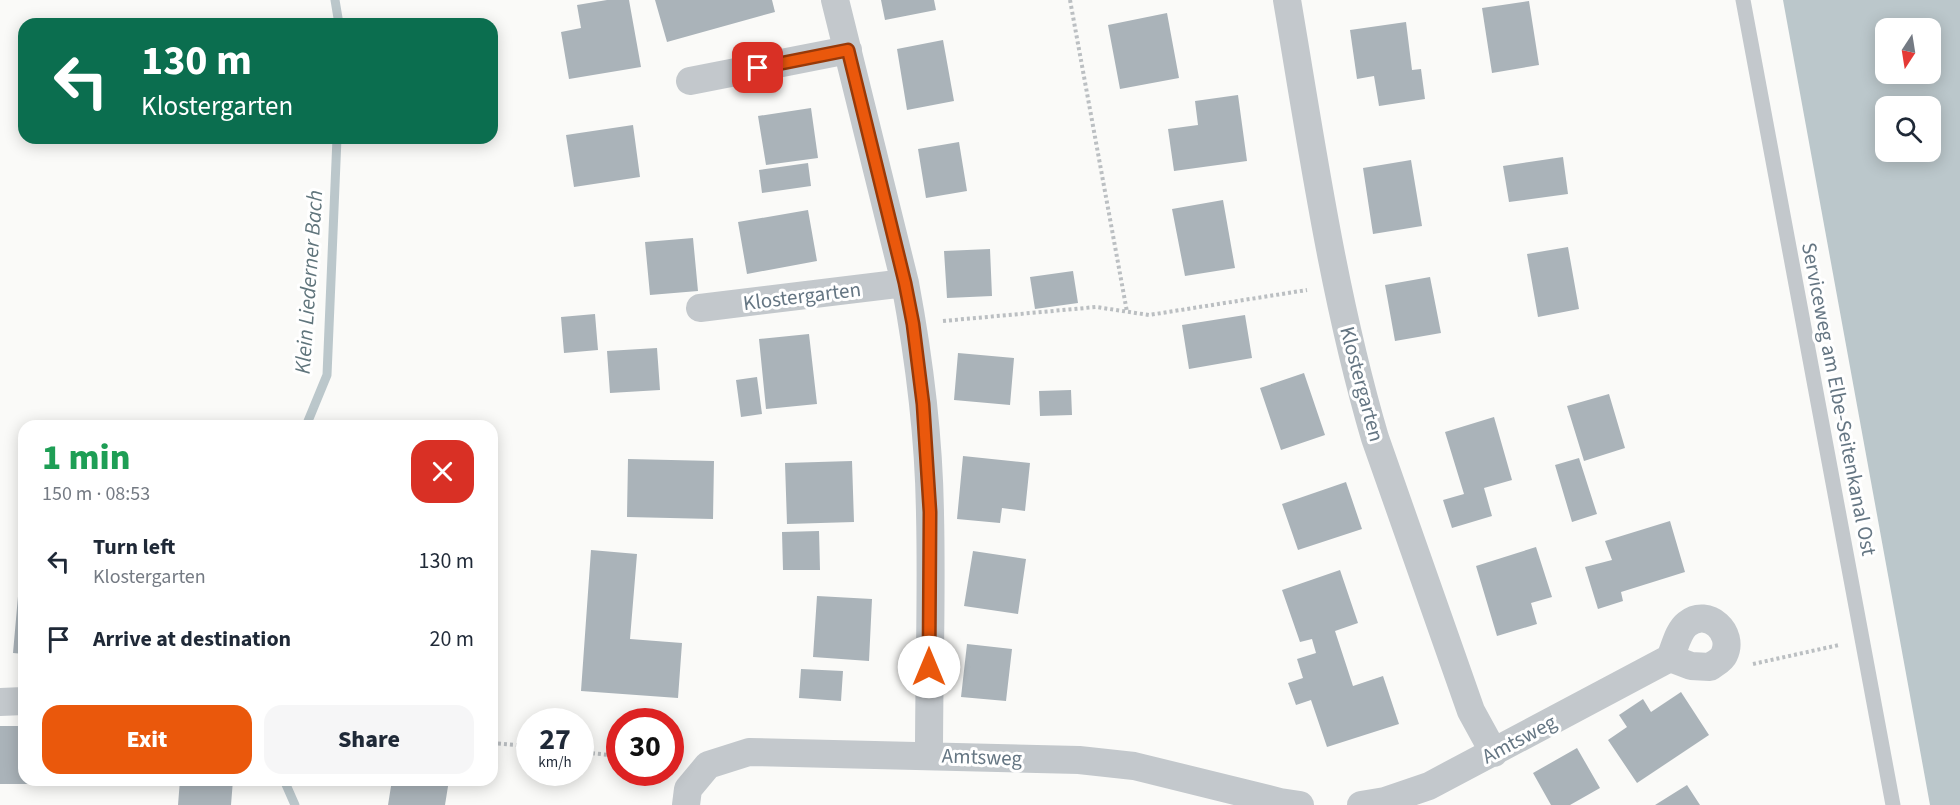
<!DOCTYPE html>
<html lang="en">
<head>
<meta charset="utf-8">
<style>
	body { margin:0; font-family:"Source Sans 3",sans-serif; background:#f6f6f7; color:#1f2937; height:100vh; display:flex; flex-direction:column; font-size:22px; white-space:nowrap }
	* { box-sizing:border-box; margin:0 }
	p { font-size:20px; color:#747a83 }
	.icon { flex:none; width:33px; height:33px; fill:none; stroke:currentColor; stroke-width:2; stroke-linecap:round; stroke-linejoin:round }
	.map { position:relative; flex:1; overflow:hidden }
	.drawer { position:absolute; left:18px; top:420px; width:480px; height:366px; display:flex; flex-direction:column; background:#fff; border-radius:18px; box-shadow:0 3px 15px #0003 }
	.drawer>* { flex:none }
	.hud { position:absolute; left:18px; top:18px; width:480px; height:126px; border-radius:18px; box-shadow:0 3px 15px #0003; background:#0b6e4f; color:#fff; overflow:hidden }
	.needle { width:39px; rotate:192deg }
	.controls { position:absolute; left:1875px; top:18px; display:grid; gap:12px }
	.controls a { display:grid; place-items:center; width:66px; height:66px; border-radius:12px; background:#fff; box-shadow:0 3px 15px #0003; font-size:30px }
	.speed { position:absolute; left:516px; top:708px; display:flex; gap:12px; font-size:30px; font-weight:700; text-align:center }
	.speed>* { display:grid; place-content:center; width:78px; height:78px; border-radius:50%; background:#fff; box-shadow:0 3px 15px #0003; line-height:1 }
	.speed small { font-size:15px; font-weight:400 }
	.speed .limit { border:9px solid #d22; background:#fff; color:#111 }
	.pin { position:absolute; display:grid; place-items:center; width:51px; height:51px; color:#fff; margin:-26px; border-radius:12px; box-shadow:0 3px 9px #0006 }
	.me { position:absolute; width:66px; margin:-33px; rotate:0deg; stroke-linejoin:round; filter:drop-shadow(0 0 4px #0008) }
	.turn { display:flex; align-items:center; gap:21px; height:126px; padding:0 24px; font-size:27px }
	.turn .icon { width:78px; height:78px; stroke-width:2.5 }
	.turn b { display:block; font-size:42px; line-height:51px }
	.round { display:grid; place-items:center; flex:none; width:63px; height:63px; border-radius:18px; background:#f6f6f7 }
	.head { display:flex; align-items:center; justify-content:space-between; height:102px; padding:0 24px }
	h1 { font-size:36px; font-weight:800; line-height:45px; color:#1e9e55 }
	.action { display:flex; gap:12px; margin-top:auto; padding:12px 24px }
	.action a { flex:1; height:69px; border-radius:18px; background:#ea580c; color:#fff; font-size:24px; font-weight:800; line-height:69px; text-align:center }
	.action a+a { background:#f6f6f7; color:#1f2937 }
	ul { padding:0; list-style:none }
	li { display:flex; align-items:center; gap:18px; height:78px; padding:0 24px }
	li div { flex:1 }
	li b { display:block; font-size:22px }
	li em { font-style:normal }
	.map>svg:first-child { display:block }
</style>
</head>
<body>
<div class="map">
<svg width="1960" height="805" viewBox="0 0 1960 805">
	<rect width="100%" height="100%" fill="#fafaf8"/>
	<path fill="#bbc7cb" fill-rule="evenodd" d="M1783 0H1960V805H1930ZM1886 28H1930V74H1886ZM1886 106H1930V152H1886Z"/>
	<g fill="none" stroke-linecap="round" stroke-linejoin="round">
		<path stroke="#bbc7cb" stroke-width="9" d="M335 0 339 24
			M306 426 327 375 337 138
			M284 780 295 805"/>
	</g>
	<path fill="#aab3b9" d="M607 0H629L641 67 569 79 561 32 581 28 577 5Z
		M655 0H772L775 12 667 42Z
		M881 0H934L936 10 885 20Z
		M1529 1 1539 65 1492 73 1482 8Z
		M1167 13 1179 78 1120 89 1108 25Z
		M1406 22 1412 70 1421 69 1425 99 1379 106 1374 76 1357 79 1350 30Z
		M943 40 954 101 907 110 897 49Z
		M1238 95 1247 161 1174 171 1168 129 1198 125 1195 101Z
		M811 108 818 158 766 165 758 116Z
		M633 125 640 177 574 187 566 135Z
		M959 142 967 191 926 198 918 149Z
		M1563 157 1568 194 1509 202 1503 166Z
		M1411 160 1422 226 1373 234 1363 168Z
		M808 163 811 186 762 193 759 170Z
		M1223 200 1235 268 1185 276 1172 209Z
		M808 210 817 261 747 274 738 222Z
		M693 238 698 291 650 295 645 242Z
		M1568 247 1579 309 1538 317 1527 254Z
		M990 249 992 296 947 298 944 251Z
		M1073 271 1078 303 1035 309 1030 277Z
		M1430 277 1441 333 1395 341 1385 285Z
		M595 314 598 350 564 353 561 317Z
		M1245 315 1252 358 1189 369 1182 325Z
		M809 334 817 404 766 409 759 339Z
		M657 348 660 390 610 393 607 351Z
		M958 353 1014 358 1010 405 954 400Z
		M1304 373 1325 435 1281 450 1260 388Z
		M757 377 762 414 741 417 736 380Z
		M1071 390 1072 415 1040 416 1039 391Z
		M1609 394 1625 448 1584 461 1567 406Z
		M1494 417 1512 480 1484 488 1492 516 1452 528 1443 500 1464 494 1445 432Z
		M963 456 1030 463 1025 511 1002 508 1000 523 957 519Z
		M1579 458 1597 514 1572 522 1555 465Z
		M628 459 714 461 713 519 627 517Z
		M852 461 854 522 787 524 785 463Z
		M1346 482 1362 529 1298 550 1282 504Z
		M1670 521 1685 572 1621 592 1623 601 1598 609 1585 567 1612 560 1605 541Z
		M819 531 820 570H783L782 532Z
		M1536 547 1552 597 1531 603 1537 624 1497 636 1476 566Z
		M591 550 637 554 630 639 682 643 678 698 581 691Z
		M973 551 1026 559 1018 614 964 606Z
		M1340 570 1358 623 1335 631 1353 686 1383 676 1399 724 1327 747 1311 700 1296 705 1288 683 1303 678 1297 659 1316 653 1312 639 1300 642 1282 590Z
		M19 585H24V654L13 653Z
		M817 596 872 599 869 661 813 657Z
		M967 644 1012 649 1006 701 961 697Z
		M801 669 843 671 841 701 799 698Z
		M1681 692 1709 735 1637 783 1608 740 1627 727 1619 715 1643 699 1651 712Z
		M0 726H24V780H41V784H0Z
		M1577 748 1600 788 1570 805H1551L1533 773Z
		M180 780H233L231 805H178Z
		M392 780H449L445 805H388Z
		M1687 785 1700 805H1655Z"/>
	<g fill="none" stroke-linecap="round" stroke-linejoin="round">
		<path stroke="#bbbfc2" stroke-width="4" stroke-dasharray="3 3" stroke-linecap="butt" d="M1070 0 1127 312
			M943 321 1096 307 1149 315 1307 290
			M1753 664 1839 645
			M492 743 530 746
			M580 752 620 756"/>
		<path stroke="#c3c8cc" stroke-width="15" d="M1743 0 1893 805"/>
		<path stroke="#c3c8cc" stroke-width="28" d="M835 0 905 283C919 358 929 437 930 514 932 594 929 675 929 755
			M1287 0C1312 147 1333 295 1375 438L1471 711 1494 753
			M690 81 848 50
			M700 308 905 283
			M0 702 24 701
			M686 805 688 789 708 765 749 752 1079 760 1134 766 1280 802 1300 805
			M1361 805 1385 801 1429 786 1670 658C1675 647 1678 631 1687 624 1708 607 1735 633 1724 655 1722 660 1714 664 1710 667L1691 666 1670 658"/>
	</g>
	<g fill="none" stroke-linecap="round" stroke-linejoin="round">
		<defs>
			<path id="route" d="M758 68 848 50 905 283 913 324 923 404 930 512 929 667"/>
		</defs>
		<use href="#route" stroke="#983908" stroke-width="15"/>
		<use href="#route" stroke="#ea580c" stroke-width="10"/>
	</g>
	<g text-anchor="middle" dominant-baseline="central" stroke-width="6" stroke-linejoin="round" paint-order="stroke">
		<g font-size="21" fill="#657683" stroke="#fff">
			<text transform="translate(802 296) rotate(-7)">Klostergarten</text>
			<text transform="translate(1362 384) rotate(75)">Klostergarten</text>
			<text transform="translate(1839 399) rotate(79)">Serviceweg am Elbe-Seitenkanal Ost</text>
			<text transform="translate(1519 739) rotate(-28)">Amtsweg</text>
			<text transform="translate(982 757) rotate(2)">Amtsweg</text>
		</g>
		<g font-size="22" font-style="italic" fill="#60757c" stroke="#fff">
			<text transform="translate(309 282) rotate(-86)">Klein Liederner Bach</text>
		</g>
	</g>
</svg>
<div class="controls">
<a><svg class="needle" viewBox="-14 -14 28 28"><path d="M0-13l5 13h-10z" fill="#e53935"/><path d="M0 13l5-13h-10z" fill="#747a83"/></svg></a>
<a><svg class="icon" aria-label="search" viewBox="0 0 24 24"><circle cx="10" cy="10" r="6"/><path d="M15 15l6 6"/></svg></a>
</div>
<div class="speed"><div>27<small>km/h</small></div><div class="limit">30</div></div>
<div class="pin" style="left:758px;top:68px;background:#d93025"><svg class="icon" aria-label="arrive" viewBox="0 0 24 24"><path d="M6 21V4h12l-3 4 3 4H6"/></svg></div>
<svg class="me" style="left:929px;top:667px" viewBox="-20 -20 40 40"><circle r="19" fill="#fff"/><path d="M0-13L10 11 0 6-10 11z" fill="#ea580c"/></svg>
<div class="hud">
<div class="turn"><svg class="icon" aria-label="left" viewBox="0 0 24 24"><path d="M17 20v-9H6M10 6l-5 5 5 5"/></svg><div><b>130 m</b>Klostergarten</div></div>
</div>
<section class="drawer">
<div class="head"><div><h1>1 min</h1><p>150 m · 08:53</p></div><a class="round" style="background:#d93025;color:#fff"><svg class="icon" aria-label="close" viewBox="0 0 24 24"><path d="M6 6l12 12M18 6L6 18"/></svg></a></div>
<ul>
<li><svg class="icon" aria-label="left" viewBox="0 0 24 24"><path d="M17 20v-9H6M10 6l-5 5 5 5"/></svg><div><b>Turn left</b><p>Klostergarten</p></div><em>130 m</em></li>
<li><svg class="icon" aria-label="arrive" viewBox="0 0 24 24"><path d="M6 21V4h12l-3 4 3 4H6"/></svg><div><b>Arrive at destination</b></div><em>20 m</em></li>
</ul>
<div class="action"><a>Exit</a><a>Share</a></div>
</section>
</div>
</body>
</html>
